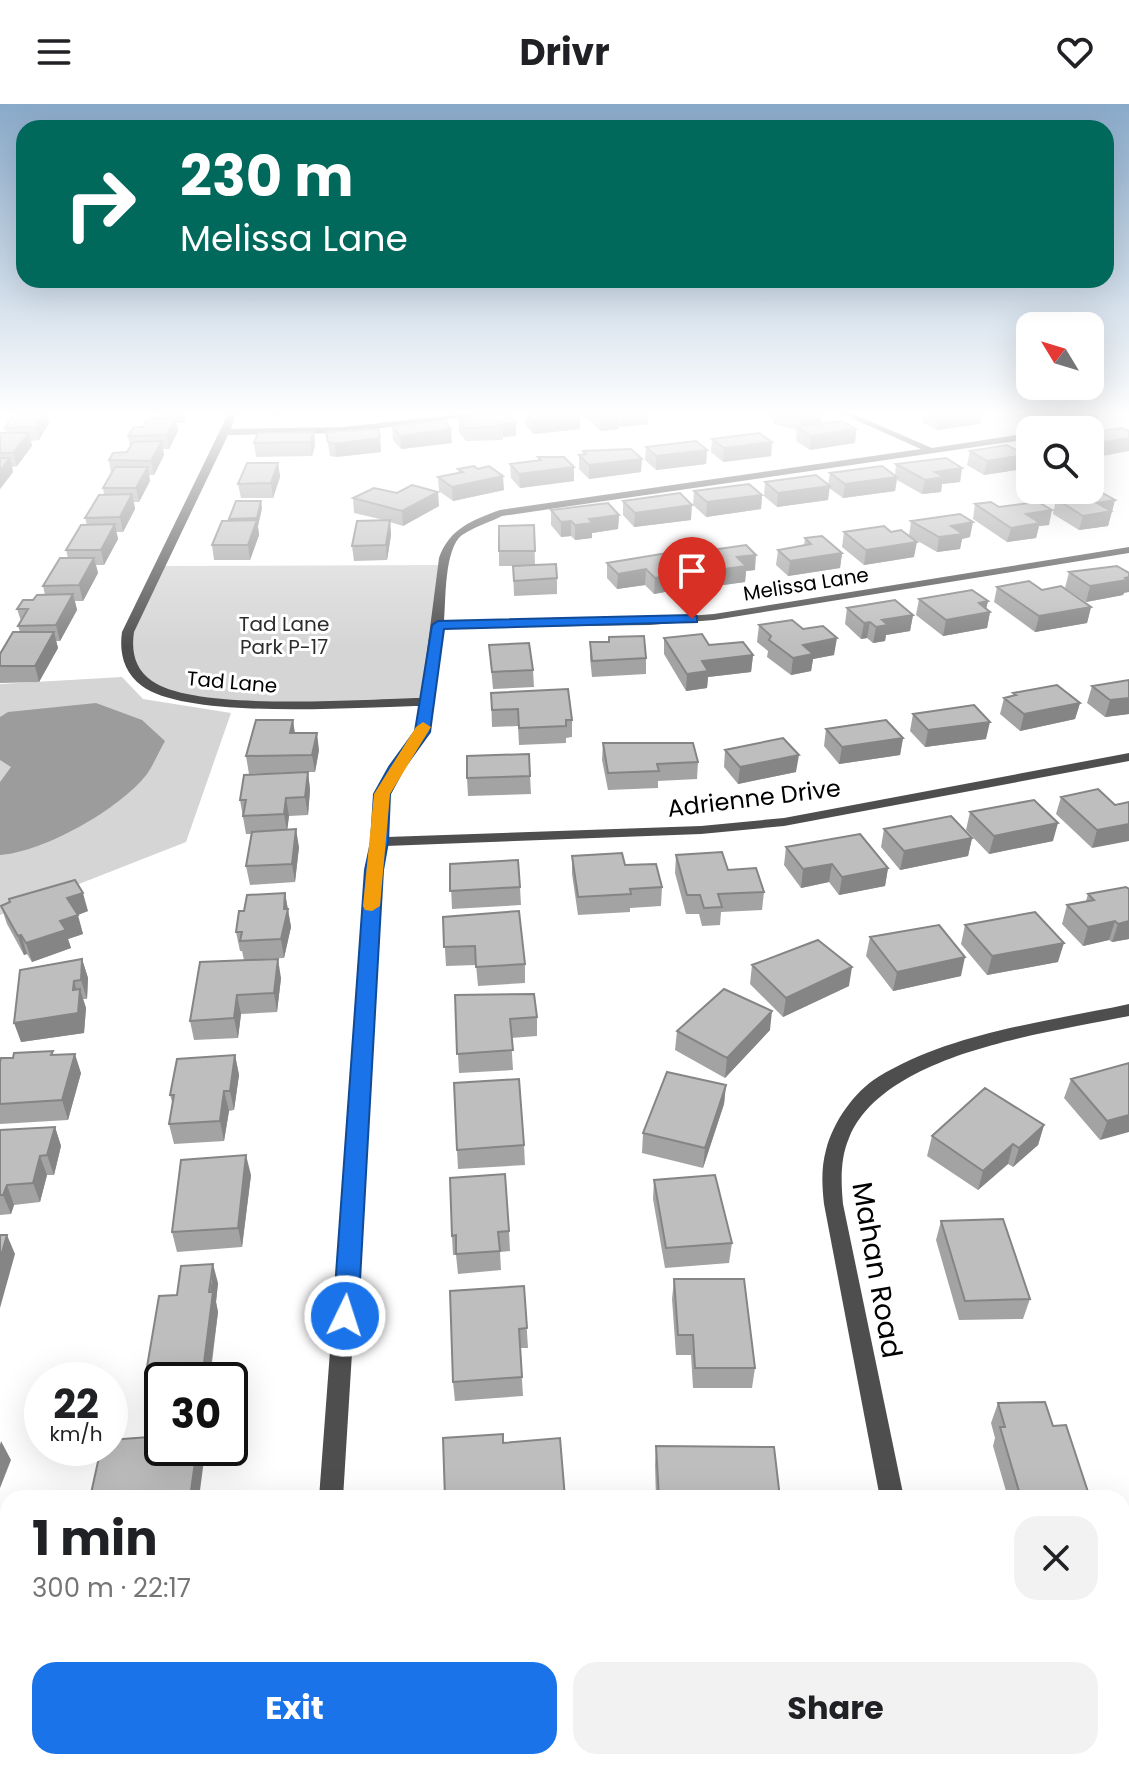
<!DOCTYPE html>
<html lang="en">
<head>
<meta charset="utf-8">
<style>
	body { margin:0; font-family:Poppins,sans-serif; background:#f2f2f2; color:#202124; height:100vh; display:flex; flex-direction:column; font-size:30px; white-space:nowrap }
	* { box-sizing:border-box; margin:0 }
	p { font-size:26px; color:#757577 }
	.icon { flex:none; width:44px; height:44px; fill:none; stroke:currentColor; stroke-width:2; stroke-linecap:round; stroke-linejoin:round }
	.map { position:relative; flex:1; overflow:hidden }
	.details { position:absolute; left:0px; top:1386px; width:1130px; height:280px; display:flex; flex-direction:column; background:#fff; border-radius:24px 24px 0 0; box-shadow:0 8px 32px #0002 }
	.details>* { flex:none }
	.hud { position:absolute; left:16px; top:16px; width:1098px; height:168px; border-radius:24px; box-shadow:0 8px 32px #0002; background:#00695c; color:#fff; overflow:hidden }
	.needle { width:52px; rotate:308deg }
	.tools { position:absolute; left:1016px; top:208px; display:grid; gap:16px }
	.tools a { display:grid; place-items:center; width:88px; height:88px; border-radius:16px; background:#fff; box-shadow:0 8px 32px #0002; font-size:40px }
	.speed { position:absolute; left:24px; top:1258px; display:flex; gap:16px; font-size:40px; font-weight:700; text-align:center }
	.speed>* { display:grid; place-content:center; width:104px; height:104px; border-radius:50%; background:#fff; box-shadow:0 8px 32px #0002; line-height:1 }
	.speed small { font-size:20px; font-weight:400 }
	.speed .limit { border:4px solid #111; border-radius:12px; background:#fff; color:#111 }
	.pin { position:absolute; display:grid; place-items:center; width:68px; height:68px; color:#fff; margin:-82px -34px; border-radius:50% 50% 50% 0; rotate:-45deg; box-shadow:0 0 8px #0007 }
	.pin .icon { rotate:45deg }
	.me { position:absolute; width:88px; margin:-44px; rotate:4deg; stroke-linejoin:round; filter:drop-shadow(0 0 6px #0008) }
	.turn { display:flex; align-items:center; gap:28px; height:168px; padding:0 32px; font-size:36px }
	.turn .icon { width:104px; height:104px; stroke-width:2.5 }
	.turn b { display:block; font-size:56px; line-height:68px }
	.round { display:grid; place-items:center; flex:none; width:84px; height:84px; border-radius:24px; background:#f2f2f2 }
	.overview { display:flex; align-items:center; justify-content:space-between; height:136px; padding:0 32px }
	h1 { font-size:48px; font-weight:700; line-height:60px }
	.primary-button { display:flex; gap:16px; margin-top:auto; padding:16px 32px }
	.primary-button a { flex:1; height:92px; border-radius:24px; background:#1a73e8; color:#fff; font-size:32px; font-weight:700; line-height:92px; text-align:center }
	.primary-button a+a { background:#f2f2f2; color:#202124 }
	header { display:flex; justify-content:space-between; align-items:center; height:104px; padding:0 32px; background:#fff; font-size:36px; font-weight:700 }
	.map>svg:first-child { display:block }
</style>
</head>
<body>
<header><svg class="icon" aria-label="menu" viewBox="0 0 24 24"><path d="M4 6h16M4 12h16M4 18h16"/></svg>Drivr<svg class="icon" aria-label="heart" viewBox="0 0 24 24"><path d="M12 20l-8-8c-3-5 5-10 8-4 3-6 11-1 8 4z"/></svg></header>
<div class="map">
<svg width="1129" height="1666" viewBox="0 0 1129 1666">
	<rect width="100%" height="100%" fill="#fff"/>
	<path fill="#d5d5d5" d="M443 461 427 598 271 601 165 589 135 569 128 528 160 462Z
		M122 573 143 595 231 609 186 738 0 811V580Z"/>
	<path fill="#9c9c9c" d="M96 599 142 616 165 637C159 647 154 660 147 670 120 705 44 748 0 751V678L11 663 0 656V613L8 608Z"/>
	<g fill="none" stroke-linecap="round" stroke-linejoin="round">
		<path fill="#4e4e4e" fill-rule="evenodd" d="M228 310H236L231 325 343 323 463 310H488L343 329 228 331 134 528C131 548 135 565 152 577 195 608 364 595 421 594L439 454C449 425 472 416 500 406L921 345 842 310H853L932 344 1030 329V335L502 412C490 418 474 423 462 431 444 445 446 496 444 517L649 515 714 510 1129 443V449L714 516 649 521 443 524 430 628 402 664 389 690 387 733 701 722 784 714 1129 649V657L784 722 701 730 386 742 382 766 343 1394H319L366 766 373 738 375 690 389 663 417 628 420 602C359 603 188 616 142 582 124 569 119 549 122 528Z
			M1090 310H1098L1099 314 1093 322 1064 326 1087 318 1091 314Z
			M1129 900V912C1048 929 884 948 849 1034 840 1055 841 1078 843 1100L904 1394H880L824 1100C822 1082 821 1064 826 1046 833 1018 854 988 878 973 952 928 1046 918 1129 900Z
			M0 1528H8V1554H0Z
			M1122 1528H1129V1554H1122Z"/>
	</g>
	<path fill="#a3a3a3" d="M13 310 51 312H47L49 319 39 336 31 337 32 342 17 362 12 363 13 368 0 385V329H6L5 324Z
		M154 310H186L184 319H177L178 327 169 345H163L164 351 154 371H149L150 377 139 398H134L135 405 123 428H116L118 435 104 461H96L98 469 83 497H75L77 506 60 537H56L58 544 39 578 0 579V550L20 528 18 522 21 517 17 505 45 491 43 482 68 454 66 446 87 421 85 414 104 391 103 384 111 370 109 356 127 348 130 342 128 332 155 314Z
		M272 310H301L272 312Z
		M504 310 516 332 503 333V336L466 337 459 328V315Z
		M525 310H578L580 325 533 330 525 320Z
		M586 310H648V320L622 323 619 322V325L600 327 586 313Z
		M766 310H822L821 320 856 325 855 339 810 346 796 337 797 326 774 320V315L765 311Z
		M924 310H982L980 320 937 326 922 318Z
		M1007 310H1037V312H1008Z
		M392 322 452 339 401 345 393 336Z
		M1122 324 1102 352 1090 346V329Z
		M314 328 315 341 312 352 256 353 254 339Z
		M326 328 380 334 381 348 336 353 330 352Z
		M712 335 772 338 771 352 723 358 711 348Z
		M1030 338V353L1027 352Z
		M646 343 707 346 706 360 656 366 645 356Z
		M583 347 641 368 589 375 579 365V351H583Z
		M970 347 1025 351 1022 365 984 371 967 361Z
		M538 353 574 377 520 384 511 374 510 360 538 356Z
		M278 359 280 373 273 394H241L238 380Z
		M896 360 962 364 960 378 942 380 941 388 922 390 897 376 895 387 843 394 829 384 828 396 777 403 764 392 765 378 828 381 830 369 895 371Z
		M458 365 504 386 453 397 439 387 438 373 459 369Z
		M1072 386 1115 396 1108 422 1079 426 1053 410 1057 390 1072 388Z
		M694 387 762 391 761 405 706 413 693 401Z
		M353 394 439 402 403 422 390 418 391 431 387 456 354 457 352 442 384 416 354 409Z
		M623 397 691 416 634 423 623 411Z
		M975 400 999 403 1049 421 1039 422 1036 434 1007 438 973 415Z
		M262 404 258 422 259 431 250 456H214L212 441 229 416V415Z
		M551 406 619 411 618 425 592 429V434L575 436 571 432 561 433 551 421Z
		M911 417 970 433 962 435 960 445 937 448 909 432Z
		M534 421 535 461 557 474V490L514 492 513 462H528H499V447Z
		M844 428 914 453 864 461 842 443Z
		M805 434 842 449 840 464 788 472 776 461 778 446 804 441Z
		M698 448 755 466 746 467 745 478 716 482 697 463Z
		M607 459 687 469 686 484 654 490 645 481 617 485 607 474Z
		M1069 468 1124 489 1123 491 1086 498 1065 484Z
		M997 483 1042 486 1091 503 1087 519 1035 528 994 498Z
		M919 495 988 497 986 505 990 508 987 524 943 532 916 511Z
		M847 504 913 511 910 527 886 531 885 537 873 539 867 534 861 535 845 520Z
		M759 521 803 525 834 551 813 555 811 567 791 571 767 553 768 547 757 538Z
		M609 533 646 554V570L592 573 590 554V538H609Z
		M664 534 709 541 753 551 751 568 708 573 707 584 686 587 664 550Z
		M489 541 533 566 534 583 493 585Z
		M1129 576V610L1105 613 1087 599 1092 582Z
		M491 589 572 616V633L566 634V639L519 641 518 622 492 623Z
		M1013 589 1080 599 1075 615 1020 627 1000 610 1004 594 1013 592Z
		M913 610 986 635 925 643 910 627Z
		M293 616 295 629 319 646 315 668H308L310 686 308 711 289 712 287 726 299 743 295 778 250 781 246 762 251 730H246L240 696 301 668 249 670 246 652Z
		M826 625 903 634 900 651 839 660 824 642Z
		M603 639 698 658 697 675 658 677V684L608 686 602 656Z
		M725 646 796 668 738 680 724 663Z
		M530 672 531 690 468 692 467 674Z
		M1061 693 1115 701 1092 744 1056 710Z
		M970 708 1053 737 989 750 966 726Z
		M884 725 972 734 968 752 900 766 881 743Z
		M786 743 888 764 885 782 839 791 829 778 801 784 784 761Z
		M676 751 728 766 764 788 762 806 721 808 720 821 702 822 699 810H686L675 769Z
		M572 752 625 761 662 783 661 802 630 804V808L578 811 572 770Z
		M450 760 520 783 521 801 452 805Z
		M1129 785V835L1112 838 1109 836 1083 842 1062 820 1067 801 1086 797 1088 790Z
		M285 789 291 823 284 854 244 856 242 847H240L236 828 244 807Z
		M1 802 88 807 77 811 83 830 68 835 71 844 32 858 27 850 24 851 7 820Z
		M443 813 525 860V879L478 882 476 861 446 862Z
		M965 821 1058 858 987 871 961 840Z
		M870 833 961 872 893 887 866 852Z
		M82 855 88 874 87 895H83L86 904 84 929 21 938Z
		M200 858 281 874 277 908 241 910 238 934 194 936 190 917Z
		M752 861 849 882 783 913 750 880Z
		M455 891 537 913V932L511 934 513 966 459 969Z
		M770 926 725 974 675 946 677 927Z
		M54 951 81 969 68 1016 0 1020V958Z
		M235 951 239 971 234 1006 229 1007 224 1037 174 1040 169 1020 173 1001 170 991Z
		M1129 959 1100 1036 1064 994 1071 975Z
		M726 981 724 1000 703 1064 642 1049 643 1029Z
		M1044 1021 1038 1041 1013 1063 1008 1060 978 1086 927 1052 932 1032Z
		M55 1023 61 1042 54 1071H47L40 1098 14 1101 11 1110 0 1111V1026Z
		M524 1041 525 1061 458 1065 457 1046Z
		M251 1071 242 1143 177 1148 172 1128Z
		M654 1076 732 1139 729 1159 665 1164 653 1095Z
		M941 1117 1030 1195 1023 1215 959 1216 936 1136Z
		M509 1127 510 1147 500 1148 501 1166 458 1170 456 1151H453L452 1132Z
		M674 1175 755 1264 752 1284H693L691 1251H676L672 1195Z
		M218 1179 216 1198 218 1208 210 1276H162V1281L153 1282 147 1263 177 1191Z
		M524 1182 528 1244H520L523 1292 455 1297 453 1278Z
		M998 1299 1053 1322 1090 1394H1008L993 1342 995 1334 991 1319Z
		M656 1342 780 1394H656L655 1361Z"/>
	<path fill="#858585" d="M20 310H51V312H47L49 319 39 336 36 323Z
		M623 310H648V320L622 323Z
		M814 310H822L820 321 799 325 801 313Z
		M960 310H982L980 320 937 326 939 313Z
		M580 311V325L533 330V316Z
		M619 312V325L600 327 601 314Z
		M176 314 178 327 169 345 167 331Z
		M516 319V332L503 333 502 323 500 320Z
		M451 325 452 339 401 345 400 332Z
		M856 325 855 339 810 346 811 332Z
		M314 328 315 341 312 352 310 338Z
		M29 329 32 342 17 362 13 349Z
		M380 334 381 348 336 353 335 340Z
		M1129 334V347L1102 352 1105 338Z
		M162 337 164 351 154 371 151 357Z
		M772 338 771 352 723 358 724 344Z
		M707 346 706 360 656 366V352Z
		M1025 351 1022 365 984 371 987 357Z
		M10 354 13 368 0 385V366Z
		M642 355 641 368 589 375V361Z
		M278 359 280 373 273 394 271 379Z
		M148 363 150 377 139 398 136 384Z
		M574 363V377L520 384 519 370Z
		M962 364 960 378 942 380 941 388 922 390 925 376 935 368Z
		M503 372 504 386 453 397 452 383Z
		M897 373 895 387 843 394 845 380Z
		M830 382 828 396 777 403 778 389Z
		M438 388 439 402 403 422 402 407Z
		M132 390 135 405 123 428 120 413Z
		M762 391 761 405 706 413 707 398Z
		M1115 396 1108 422 1079 426 1083 412 1097 399Z
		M261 397 262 404 258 422 257 414Z
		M692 401 691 416 634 423 635 409Z
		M1052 406 1049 421 1039 422 1036 434 1007 438 1011 424 1026 410Z
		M619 411 618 425 592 429V434L575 436V421L589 415Z
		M257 416 259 431 250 456 248 441Z
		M390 416 391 431 387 456 386 441Z
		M571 417V432L561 433V418Z
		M973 418 970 433 962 435 960 445 937 448 939 433 951 422Z
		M115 420 118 435 104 461 101 446Z
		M917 438 914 453 864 461 866 446Z
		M842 449 840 464 788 472 790 457Z
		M756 451 755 466 746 467 745 478 716 482 717 466 737 453Z
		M94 454 98 469 83 497 79 481Z
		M646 465 645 481 617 485 618 470Z
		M687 469 686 484 654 490 655 474Z
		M1129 473V488L1124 489 1123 491 1086 498 1090 482Z
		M73 490 77 506 60 537 56 521Z
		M988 497 985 509 990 508 987 524 943 532 946 516 979 499Z
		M1091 503 1087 519 1035 528 1039 512Z
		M913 511 910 527 886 531 885 537 873 539 876 523 882 516Z
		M870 518 867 534 861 535 864 519Z
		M54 528 58 544 39 578 35 562Z
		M837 534 834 551 813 555 811 567 791 571 793 554 803 541Z
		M753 551 751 568 708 573 707 584 686 587 687 570 702 557Z
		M1129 594V610L1105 613 1110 596Z
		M1080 599 1075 615 1020 627 1024 610Z
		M293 616 295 633 290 629Z
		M990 618 986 635 925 643 928 626Z
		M317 629 319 646 315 668 312 651Z
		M903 634 900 651 839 660 842 643Z
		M799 651 796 668 738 680 740 663Z
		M308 668 310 686 308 711 305 693Z
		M286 694 289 712 287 728 284 710Z
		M1058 719 1053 737 989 750 994 732Z
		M1129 720V737L1092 744 1097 726Z
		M296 725 299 743 295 778 292 760Z
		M972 734 968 752 900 766 904 747Z
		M832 760 829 778 801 784 803 765Z
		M888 764 885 782 839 791 842 773Z
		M83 789 88 807 73 813 67 794Z
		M285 789 291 823 284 854 281 835Z
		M78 811 83 830 68 835 71 844 32 858 26 839 60 817Z
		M1115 817 1109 836 1083 842 1088 823Z
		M1129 817V835L1112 838 1118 820Z
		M21 831 27 850 24 851 18 832Z
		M1064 839 1058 858 987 871 992 852Z
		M965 853 961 872 893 887 897 868Z
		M82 855 88 874 87 895 81 876Z
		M278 855 281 874 277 908 274 889Z
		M852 863 849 882 783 913 786 894Z
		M74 877 79 895 80 885 86 904 84 929 21 938 14 919 73 886Z
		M237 891 241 910 238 934 234 914Z
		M772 907 770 926 725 974 727 954Z
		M75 950 81 969 68 1016 62 996Z
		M235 951 239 971 234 1006 230 987Z
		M726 981 724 1000 703 1064 705 1044Z
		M224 987 229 1007 224 1037 220 1017Z
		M1129 1011V1028L1100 1036 1107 1017Z
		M1044 1021 1038 1041 1013 1063 1019 1044Z
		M55 1023 61 1042 54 1071 47 1051Z
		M1013 1040 1008 1060 978 1086 983 1067Z
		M246 1051 251 1071 242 1143 238 1124Z
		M40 1052 47 1071 40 1098 33 1079Z
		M7 1081 14 1101 11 1110 3 1091Z
		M7 1131 15 1150 0 1204V1155Z
		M213 1160 218 1179 216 1198 218 1208 209 1276 204 1259Z
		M1 1337 11 1356 0 1384V1341Z
		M197 1344H204L205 1348 199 1394H190Z"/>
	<path fill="#bebebe" stroke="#858585" stroke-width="2" d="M13 310H44L36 323 5 324Z
		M509 310 516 319 500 320 502 323 466 324 459 315Z
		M527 310H578L580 311 533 316Z
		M597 310H617L619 312 601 314Z
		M787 310H814L801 313Z
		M934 310H960L939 313Z
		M148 314H176L167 331 128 332 134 323H143Z
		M444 316 451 325 400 332 392 322Z
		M842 317 856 325 811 332 797 323Z
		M1122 324 1129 327V334L1105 338 1090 331V329Z
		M378 325 380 334 335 340 328 338 326 328Z
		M314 328 310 338 254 339 258 329Z
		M0 329H29L13 349H0Z
		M759 329 772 338 724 344 712 335Z
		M162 337 151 357 109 356 113 349 127 348 133 338Z
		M696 337 707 346 656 352 646 343Z
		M1007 341 1025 351 987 357 970 347Z
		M631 345 642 355 589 361 579 351 586 350 583 347Z
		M538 353H564L574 363 519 370 510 360 541 356Z
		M0 354H10L0 366Z
		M946 354 962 364 935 368 944 373 925 376 896 360Z
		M247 359H278L271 379 238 380Z
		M474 362 478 365 489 362 503 372 452 383 438 373 463 368 458 365Z
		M882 362 897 373 845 380 830 369Z
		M115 363H148L136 384H103Z
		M816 371 830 382 778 389 765 378Z
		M749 380 762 391 707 398 694 387Z
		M412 381 438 388 402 407 353 394 374 384 397 389Z
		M1072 386H1097L1115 396 1097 399 1111 407 1083 412 1056 395 1063 394 1057 390 1075 388Z
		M680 389 692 401 635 409 623 397Z
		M132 390 120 413 85 414 99 391Z
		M236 397H261L257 414 229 415Z
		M991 398 999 403 1038 398 1052 406 1026 410 1040 419 1011 424 975 400Z
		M608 399 619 411 589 415 593 419 575 421 571 417 561 418 551 406Z
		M960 410 973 418 951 422 963 430 939 433 911 417Z
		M257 416 248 441H212L222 417Z
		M390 416 386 441 352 442 357 417Z
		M115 420 101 446H66L81 421Z
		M534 421 535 447H499V422Z
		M884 422 891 428 901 426 917 438 866 446 844 428Z
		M822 432 842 449 790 457 778 446 811 440 805 434Z
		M746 441 756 451 737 453 746 462 717 466 698 448Z
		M667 449 687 469 655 474 646 465 618 470 607 459Z
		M60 454H94L79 481 43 482Z
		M556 460 557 474 514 477 513 462Z
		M1117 462 1129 469V473L1125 474 1127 476 1090 482 1069 468Z
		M1029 477 1042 486 1061 482 1091 503 1039 512 997 483Z
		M972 486 988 497 979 499 990 508 946 516 919 495Z
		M73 490 56 521 18 522 28 505H17L23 496H33L37 491Z
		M895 496 913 511 882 516 888 521 876 523 870 518 864 519 847 504Z
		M792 516 803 525 823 522 837 534 803 541 813 550 793 554 769 536 771 532 759 521Z
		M13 528H54L35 562H0V550Z
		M702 530 709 541 743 538 753 551 702 557 708 567 687 570 664 534Z
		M644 532 646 554 592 557 590 538H609V533Z
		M529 539 533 566 492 568 489 541Z
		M1129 576V594L1110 596 1092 582Z
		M1057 581 1080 599 1024 610 1004 594 1016 591 1013 589Z
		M568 585 572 616H566V622L519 624 518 605 492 606 491 589Z
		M974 601 990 618 928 626 913 610Z
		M256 616H293L290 629H317L312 651 246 652Z
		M886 616 903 634 842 643 826 625Z
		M783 634 799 651 740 663 725 646Z
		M603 639H693L698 658 657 660 659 667 608 669Z
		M529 650 530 672 467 674V652Z
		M308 668 305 693 286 694 284 710 243 712 246 696H240L244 671Z
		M1098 685 1115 701 1129 698V720L1097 726 1061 693Z
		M1034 696 1058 719 994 732 970 708Z
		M951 712 972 734 904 747 884 725Z
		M296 725 292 760 246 762 252 728Z
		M860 730 888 764 842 773 832 760 803 765 786 743Z
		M722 748 728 766 756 764 764 788 718 790 722 803 704 804 700 791H687L676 751Z
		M622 749 625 761 656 760 662 783 630 785 631 790 578 793 572 752Z
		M518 756 520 783 450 787V760Z
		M75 776 83 789 67 794 78 811 60 817 66 826 26 839 21 831 18 832 1 802 10 798 9 795Z
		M1126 783 1129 785V817L1118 820 1115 817 1088 823 1067 801 1094 796 1088 790Z
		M285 789 284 805H288L281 835 240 837 242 828H236L239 807H244L247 791Z
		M519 807 525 860 476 863 475 842 444 843 443 813Z
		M1035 808 1064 839 992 852 965 821Z
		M939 821 965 853 897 868 870 833Z
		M818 836 852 863 786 894 752 861Z
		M82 855 81 876 74 877 73 886 80 885 78 909 14 919 20 866Z
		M278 855 274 889 237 891 234 914 190 917 200 858Z
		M724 885 772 907 727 954 677 927Z
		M534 890 537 913 510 915 513 946 457 950 455 891Z
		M53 947 51 951 75 950 62 996 0 1000V958L1 954H13L14 949Z
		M235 951 230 987H224L220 1017 169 1020 174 991H170L177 955Z
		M1129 959V1011L1107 1017 1071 975Z
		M667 968 726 981 705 1044 643 1029Z
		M519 975 524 1041 457 1046 454 979Z
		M985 984 1044 1021 1019 1044 1013 1040 983 1067 932 1032Z
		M55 1023 47 1051 40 1052 33 1079 7 1081 3 1091H0V1026Z
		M246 1051 238 1124 172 1128 181 1056Z
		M505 1070 509 1127 498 1128 500 1147 456 1150V1131L452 1132 450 1074Z
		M715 1071 732 1139 666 1144 654 1076Z
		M1003 1115 1030 1195 965 1197 941 1117Z
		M0 1131H7L0 1155Z
		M213 1160 209 1188H213L204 1259 147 1263 159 1192 177 1191 181 1162Z
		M674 1175H744L755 1264H695L693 1231H678Z
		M524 1182 527 1224 519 1225 522 1273 453 1278 450 1187Z
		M1045 1298 1053 1322 1066 1321 1090 1394H1021L1000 1323H1005L998 1299Z
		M503 1330V1339L560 1334 565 1394H445L443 1334Z
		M162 1332V1344H197L190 1394H90L101 1344H110V1336Z
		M656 1342 774 1343 780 1394H659Z"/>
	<linearGradient id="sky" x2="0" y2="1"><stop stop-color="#89aaca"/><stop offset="0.57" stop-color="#fff"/><stop offset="1" stop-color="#fff" stop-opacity="0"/></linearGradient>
	<rect width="1129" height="543" fill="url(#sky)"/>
	<path fill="#1a73e8" stroke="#114b97" stroke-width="2" d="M692 511 697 512V518L444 525 430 628 404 664 390 690 388 738 383 766 358 1212 354 1219 345 1222 337 1219 333 1212 365 766 371 738 374 690 389 663 415 627 432 521 438 517Z"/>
	<path fill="#f59e0b" d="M423 618 431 623 390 690 380 802 372 807 365 806 363 802 374 690 416 623Z"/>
	<g text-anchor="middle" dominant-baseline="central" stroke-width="6" stroke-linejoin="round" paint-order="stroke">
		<g font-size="20" fill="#000" stroke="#fff">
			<text transform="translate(806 480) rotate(-9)">Melissa Lane</text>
			<text transform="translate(232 578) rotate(5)">Tad Lane</text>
		</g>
		<g font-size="20" fill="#2c2c2c" stroke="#fff">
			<text x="284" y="520">Tad Lane<tspan x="284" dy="23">Park P-17</tspan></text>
		</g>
		<g font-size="24" fill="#000" stroke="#fff">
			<text transform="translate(754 694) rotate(-7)">Adrienne Drive</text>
		</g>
		<g font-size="28" fill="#000" stroke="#fff">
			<text transform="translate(877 1166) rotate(80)">Mahan Road</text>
		</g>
	</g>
</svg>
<div class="tools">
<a><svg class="needle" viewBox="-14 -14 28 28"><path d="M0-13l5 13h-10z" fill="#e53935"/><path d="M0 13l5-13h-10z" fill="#757577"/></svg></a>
<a><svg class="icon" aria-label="search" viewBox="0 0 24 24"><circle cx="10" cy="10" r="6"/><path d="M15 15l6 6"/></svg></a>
</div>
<div class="speed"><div>22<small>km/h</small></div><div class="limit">30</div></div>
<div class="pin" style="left:692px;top:515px;background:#d93025"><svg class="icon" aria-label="arrive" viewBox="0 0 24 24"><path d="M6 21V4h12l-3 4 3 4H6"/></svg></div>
<svg class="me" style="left:345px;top:1212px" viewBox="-20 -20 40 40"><circle r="17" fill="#1a73e8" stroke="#fff" stroke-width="3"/><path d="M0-11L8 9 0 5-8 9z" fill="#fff"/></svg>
<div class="hud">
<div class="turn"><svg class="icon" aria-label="right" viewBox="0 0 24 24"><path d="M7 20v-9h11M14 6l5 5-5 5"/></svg><div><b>230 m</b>Melissa Lane</div></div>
</div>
<section class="details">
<div class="overview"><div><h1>1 min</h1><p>300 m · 22:17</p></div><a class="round"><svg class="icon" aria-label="close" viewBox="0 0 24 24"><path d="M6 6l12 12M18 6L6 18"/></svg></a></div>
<div class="primary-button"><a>Exit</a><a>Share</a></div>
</section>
</div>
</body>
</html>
